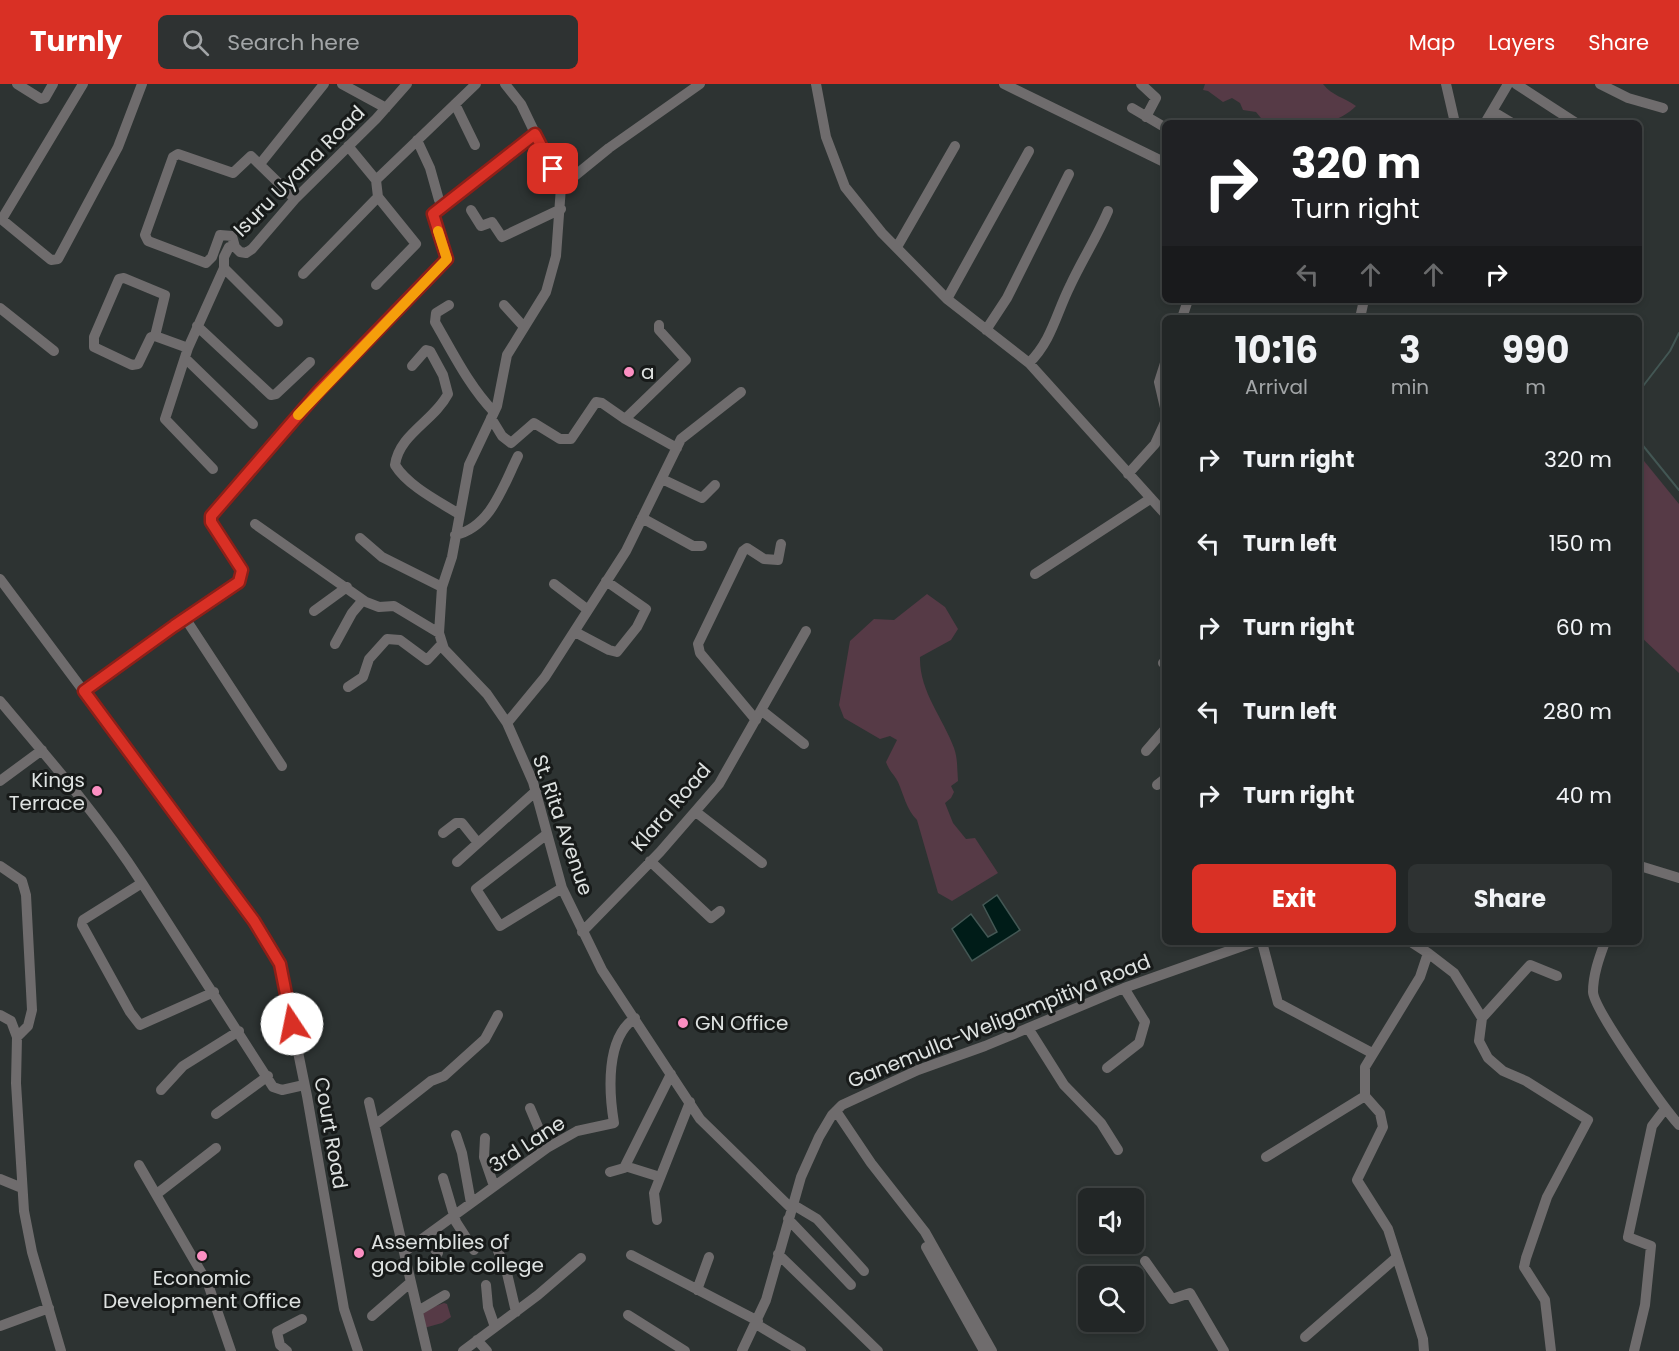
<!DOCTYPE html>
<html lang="en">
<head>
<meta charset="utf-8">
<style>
	body { margin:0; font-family:Poppins,sans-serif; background:#2e3232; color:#f1f3f6; height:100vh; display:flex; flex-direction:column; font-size:22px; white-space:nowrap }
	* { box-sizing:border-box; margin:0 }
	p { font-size:20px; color:#a2a5a7 }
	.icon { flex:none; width:33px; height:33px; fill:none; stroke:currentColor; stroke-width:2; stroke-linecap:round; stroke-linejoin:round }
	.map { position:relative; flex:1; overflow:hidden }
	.sheet { position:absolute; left:1162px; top:231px; width:480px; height:630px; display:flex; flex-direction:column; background:#222626; border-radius:9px; box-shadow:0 3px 9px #0003,0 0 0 2px #3f4343 }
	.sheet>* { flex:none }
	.hud { position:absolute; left:1162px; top:36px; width:480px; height:183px; border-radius:9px; box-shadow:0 3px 9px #0003,0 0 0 2px #3f4343; background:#202124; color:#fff; overflow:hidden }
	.controls { position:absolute; left:1078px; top:1104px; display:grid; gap:12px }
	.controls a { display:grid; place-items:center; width:66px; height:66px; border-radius:9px; background:#222626; box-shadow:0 3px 9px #0003,0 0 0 2px #3f4343; font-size:30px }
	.pin { position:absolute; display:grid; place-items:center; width:51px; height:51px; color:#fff; margin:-26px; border-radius:12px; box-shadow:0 3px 9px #0006 }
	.me { position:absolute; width:66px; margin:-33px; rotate:349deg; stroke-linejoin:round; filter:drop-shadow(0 0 4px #0008) }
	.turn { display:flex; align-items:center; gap:21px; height:126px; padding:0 30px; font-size:27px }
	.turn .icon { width:78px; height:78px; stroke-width:2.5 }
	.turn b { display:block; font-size:42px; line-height:51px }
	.lanes { display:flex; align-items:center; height:57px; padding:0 30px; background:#0003; justify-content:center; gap:30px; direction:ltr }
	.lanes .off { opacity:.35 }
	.eta { display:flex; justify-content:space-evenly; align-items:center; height:102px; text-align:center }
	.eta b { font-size:36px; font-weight:700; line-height:42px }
	.primary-button { display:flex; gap:12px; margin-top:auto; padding:12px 30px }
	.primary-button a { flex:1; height:69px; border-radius:9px; background:#d93025; color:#fff; font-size:24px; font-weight:700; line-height:69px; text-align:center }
	.primary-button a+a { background:#2e3232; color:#f1f3f6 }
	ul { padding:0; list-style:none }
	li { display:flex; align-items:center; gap:18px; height:84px; padding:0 30px }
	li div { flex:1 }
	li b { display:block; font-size:22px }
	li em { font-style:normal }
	header { display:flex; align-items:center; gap:36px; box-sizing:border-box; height:84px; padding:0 30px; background:#d93025; color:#fff }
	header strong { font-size:28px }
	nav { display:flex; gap:33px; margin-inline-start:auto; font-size:21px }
	.search { width:420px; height:54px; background:#2e3232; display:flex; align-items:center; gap:15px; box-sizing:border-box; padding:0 21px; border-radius:9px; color:#a2a5a7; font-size:22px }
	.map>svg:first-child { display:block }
</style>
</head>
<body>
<header>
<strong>Turnly</strong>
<div class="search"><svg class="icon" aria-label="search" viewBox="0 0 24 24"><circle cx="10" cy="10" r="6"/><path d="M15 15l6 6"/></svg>Search here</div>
<nav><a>Map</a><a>Layers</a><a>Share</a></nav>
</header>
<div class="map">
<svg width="1679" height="1267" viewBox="0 0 1679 1267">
	<rect width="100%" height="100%" fill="#2d3332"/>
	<path fill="#563a46" d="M1205 0H1323C1332 12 1344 13 1356 22 1331 47 1298 39 1265 39L1256 28 1243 26 1240 19 1232 14 1223 18 1208 7 1203 6Z
		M1640 372 1679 420V589L1640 552Z
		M927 510 945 523 958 545 951 556 920 573C919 607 943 634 954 664 958 675 957 686 958 697L951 702 954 708 951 714 945 719 953 739 966 755 975 754 998 789 952 817 938 809 917 736C906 725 904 711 898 698 894 690 889 687 886 678L897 656 890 652 880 655 844 634 839 621 850 557 874 535 894 536Z
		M444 1219 447 1220 451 1233 442 1239 424 1244 420 1228Z"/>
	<path fill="#001c18" stroke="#435754" stroke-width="1.5" d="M997 811 1020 846 972 877 952 845 971 830 988 853 997 848 983 821Z"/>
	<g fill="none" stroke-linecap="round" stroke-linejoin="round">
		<path stroke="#435754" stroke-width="2" d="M1640 306 1670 267 1679 249
			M1640 358 1679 406"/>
		<path stroke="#6f6c6d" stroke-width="10" d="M17 0 41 15 45 14 53 0
			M342 0 386 24
			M505 0 521 20 561 103 556 172 546 208 507 271 497 322 469 381 452 473 442 503 439 549 444 565 487 610 507 639 533 698 562 804 602 886 700 1035 791 1124
			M816 0 826 53 845 103 882 149 947 215 1029 279 1166 431
			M1004 0 1166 79
			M1141 0 1156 14 1146 33
			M1446 0 1455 39
			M1516 0 1576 39
			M1600 0 1628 14 1663 24
			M455 20 475 61
			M1132 24 1166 44
			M1492 27 1512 39
			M1485 39 1508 0
			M417 56 430 84 439 116
			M348 62 376 96
			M260 80 324 0
			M561 103 609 64 700 0
			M471 126 481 142 492 138 502 153 561 125
			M0 134 51 176 58 175 118 63 142 0
			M2 135 83 0
			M235 163 232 152 220 151 212 173 206 179 148 157 145 151 173 73 178 70 233 89 251 72 295 115
			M897 163 955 62
			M224 184 278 238
			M303 190 378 113 376 96 476 0
			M376 201 416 160 378 113
			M947 215 1029 67
			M449 221 436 229 435 238C453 269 469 302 494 328
			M504 221 524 243
			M0 224 54 267
			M1182 234 1188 216
			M1360 234 1364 216
			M659 241V246L686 276 625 335 677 364
			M197 242 271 311 276 310 310 278
			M986 246 1007 214 1069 90
			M155 252 165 211 124 194 119 195 94 253V263L132 281 138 280 151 253 155 252 188 264 224 184V173L229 163H235L240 168 246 169 252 165 295 115 376 35 407 0
			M188 264 165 335 213 385
			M185 274 253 340
			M1166 276 1159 298 1166 328
			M1029 279C1052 256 1056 230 1070 202 1082 176 1097 153 1108 127
			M412 282 426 266 430 267 443 291 448 310C434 337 399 350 395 381 408 402 438 417 459 430
			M491 334 502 352 511 359 534 339 560 355H571L596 318 602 319 625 335
			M1128 390 1155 360 1166 336
			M662 395 702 414 715 401
			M642 434 693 462H702
			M255 440 366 518 379 523 394 522 439 549
			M455 451C491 443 503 402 518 372
			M360 454 382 473 442 503
			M1035 490 1150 415
			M0 495 223 794 280 880 307 1012 344 1225 358 1267
			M554 500 588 526
			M314 527 347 503
			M185 534 282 682
			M575 548 609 566 617 568 637 543 646 525 606 497
			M335 560 352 529 363 516
			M1163 579 1166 576
			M348 603 363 593 369 575 387 555 400 556 427 576 442 560
			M84 607 174 542 239 498 242 486 211 439V432L319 307 447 175 433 130 535 50
			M0 617C50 676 100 734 142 799L83 836 82 841 130 928 140 941 214 908
			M761 626 804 660
			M756 636 700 569 698 560 743 467 747 464 764 475 778 476 781 460
			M507 639 545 593 626 467 681 355 741 308
			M1146 667 1166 644
			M0 697 42 666
			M1157 701 1166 694
			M696 728 762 779
			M443 749 456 739H462L478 759
			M547 750 476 805 500 842 562 804
			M650 777 711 834 720 827
			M457 778 536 707
			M0 782 22 797 26 811 32 926 28 942 17 953
			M1640 782 1679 794
			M142 799 273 1003 282 1006 304 1001
			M582 848 660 768 719 700 806 547
			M1262 858 1278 919 1372 969
			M1411 858 1428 869 1420 893 1365 983V1012L1380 1029 1383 1043 1357 1096 1388 1145 1423 1255 1424 1267
			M1605 858C1599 874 1593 891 1593 908 1594 926 1664 1024 1679 1041
			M1428 869 1454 889 1482 934 1479 957 1488 974 1503 987 1526 997 1588 1036 1547 1113 1526 1174 1524 1183 1545 1216 1551 1267
			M0 931 11 937 17 953 16 999 24 1127 32 1168 61 1267
			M1482 934 1530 881 1557 892
			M1028 944 1064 1001 1101 1039 1118 1066
			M1107 984 1139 959 1145 938 1124 904
			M161 1006 183 982 239 947
			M369 1018 427 1267
			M530 1024 547 1064
			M836 1027 871 1079 925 1148 992 1267
			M216 1030 268 992
			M375 1041 431 997 444 992 485 955 498 931
			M456 1051 462 1069 471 1119
			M485 1054 484 1073 494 1102
			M1266 1073 1365 1012
			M139 1081 208 1200 231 1267
			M625 1082 660 1093
			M610 1088 624 1084 671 990
			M443 1094 456 1138 474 1166
			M0 1095 22 1104
			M158 1109 216 1064
			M792 1120 817 1135 864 1187
			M788 1135 851 1201
			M657 1136 654 1109 690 1018
			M425 1153 438 1169
			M926 1163 984 1267
			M498 1167 506 1185 516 1228
			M404 1168 547 1064 577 1047 614 1039C609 1009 605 954 635 934
			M778 1170 878 1267
			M631 1171 758 1237
			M1145 1177 1172 1215 1190 1209 1224 1267
			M486 1201 488 1223 495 1243
			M697 1206 709 1173
			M418 1227 445 1211
			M628 1231 685 1267
			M372 1232 411 1198
			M756 1240 801 1267
			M0 1242 49 1224
			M1305 1253 1397 1173
			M477 1256 487 1267
			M287 1267 280 1261 277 1248 302 1235
			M463 1267 538 1211 581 1174
			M742 1267 766 1216 801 1093 819 1053 832 1031 842 1021 918 986 985 962 1124 904 1254 858
			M1634 1267 1645 1221 1651 1162 1628 1153 1652 1042 1665 1025"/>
	</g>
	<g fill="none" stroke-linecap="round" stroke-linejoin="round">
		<defs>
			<path id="route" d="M292 940 280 880 254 837 84 607 174 542 239 498 242 486 211 438V432L319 307 447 175 433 130 535 50 553 85"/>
		</defs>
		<use href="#route" stroke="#8d1f18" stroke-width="15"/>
		<use href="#route" stroke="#d93025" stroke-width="10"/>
		<path stroke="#f59e0b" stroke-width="10" d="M298 331 447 175 438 147"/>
	</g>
	<g fill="#fc8fc2" stroke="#171a19" stroke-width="2">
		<circle cx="629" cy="288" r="6"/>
		<circle cx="97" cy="707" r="6"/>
		<circle cx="683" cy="939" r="6"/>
		<circle cx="359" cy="1169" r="6"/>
		<circle cx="202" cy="1172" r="6"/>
	</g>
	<g text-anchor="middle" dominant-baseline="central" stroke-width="6" stroke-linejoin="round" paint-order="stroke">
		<g font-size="20" fill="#dee2e1" stroke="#171a19">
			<text transform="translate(299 87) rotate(-45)">Isuru Uyana Road</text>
			<text transform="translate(671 723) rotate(-49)">Klara Road</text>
			<text transform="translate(563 741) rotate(71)">St. Rita Avenue</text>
			<text transform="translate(999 937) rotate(-22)">Ganemulla-Weligampitiya Road</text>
			<text transform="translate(331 1049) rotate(80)">Court Road</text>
			<text transform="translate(527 1060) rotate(-33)">3rd Lane</text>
		</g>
		<g font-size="20" fill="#dee2e1" stroke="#171a19" text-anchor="start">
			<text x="641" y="288">a</text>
			<text x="85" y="696" text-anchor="end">Kings<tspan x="85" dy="23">Terrace</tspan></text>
			<text x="695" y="939">GN Office</text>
			<text x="371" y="1158">Assemblies of<tspan x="371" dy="23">god bible college</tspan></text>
			<text x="202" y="1194" text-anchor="middle">Economic<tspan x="202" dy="23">Development Office</tspan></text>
		</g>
	</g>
</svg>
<div class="controls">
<a><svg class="icon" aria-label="sound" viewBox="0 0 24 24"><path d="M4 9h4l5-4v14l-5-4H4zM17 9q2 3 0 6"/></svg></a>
<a><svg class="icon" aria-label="search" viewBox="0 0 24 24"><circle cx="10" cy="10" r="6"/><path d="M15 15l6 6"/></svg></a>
</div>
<div class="pin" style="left:553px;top:85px;background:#d93025"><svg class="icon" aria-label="arrive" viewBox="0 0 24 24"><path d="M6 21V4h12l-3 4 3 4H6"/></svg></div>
<svg class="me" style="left:292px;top:940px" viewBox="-20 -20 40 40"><circle r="19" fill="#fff"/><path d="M0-13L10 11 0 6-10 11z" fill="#d93025"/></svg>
<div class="hud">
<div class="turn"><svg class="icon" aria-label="right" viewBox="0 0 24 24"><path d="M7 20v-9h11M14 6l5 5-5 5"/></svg><div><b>320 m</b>Turn right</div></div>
<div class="lanes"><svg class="icon off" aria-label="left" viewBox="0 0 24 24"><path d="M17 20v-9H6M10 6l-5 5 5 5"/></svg><svg class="icon off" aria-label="ahead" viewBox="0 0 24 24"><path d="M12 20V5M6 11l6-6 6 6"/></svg><svg class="icon off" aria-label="ahead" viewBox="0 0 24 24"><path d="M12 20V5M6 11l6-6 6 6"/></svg><svg class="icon" aria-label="right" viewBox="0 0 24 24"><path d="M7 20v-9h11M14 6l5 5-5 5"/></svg></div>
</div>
<section class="sheet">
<div class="eta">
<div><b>10:16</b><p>Arrival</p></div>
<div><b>3</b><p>min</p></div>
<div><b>990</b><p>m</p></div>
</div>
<ul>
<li><svg class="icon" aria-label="right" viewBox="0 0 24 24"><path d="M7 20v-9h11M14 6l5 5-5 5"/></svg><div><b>Turn right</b></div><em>320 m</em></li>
<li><svg class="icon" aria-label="left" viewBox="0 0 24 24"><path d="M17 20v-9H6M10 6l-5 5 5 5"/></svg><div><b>Turn left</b></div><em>150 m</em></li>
<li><svg class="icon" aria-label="right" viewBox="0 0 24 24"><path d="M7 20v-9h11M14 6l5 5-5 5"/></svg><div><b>Turn right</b></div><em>60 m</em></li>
<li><svg class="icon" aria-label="left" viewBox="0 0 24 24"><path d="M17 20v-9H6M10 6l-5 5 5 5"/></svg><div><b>Turn left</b></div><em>280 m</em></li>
<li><svg class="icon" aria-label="right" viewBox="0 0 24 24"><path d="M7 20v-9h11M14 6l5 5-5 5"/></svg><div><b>Turn right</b></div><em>40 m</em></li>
</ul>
<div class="primary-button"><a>Exit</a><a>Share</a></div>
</section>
</div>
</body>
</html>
